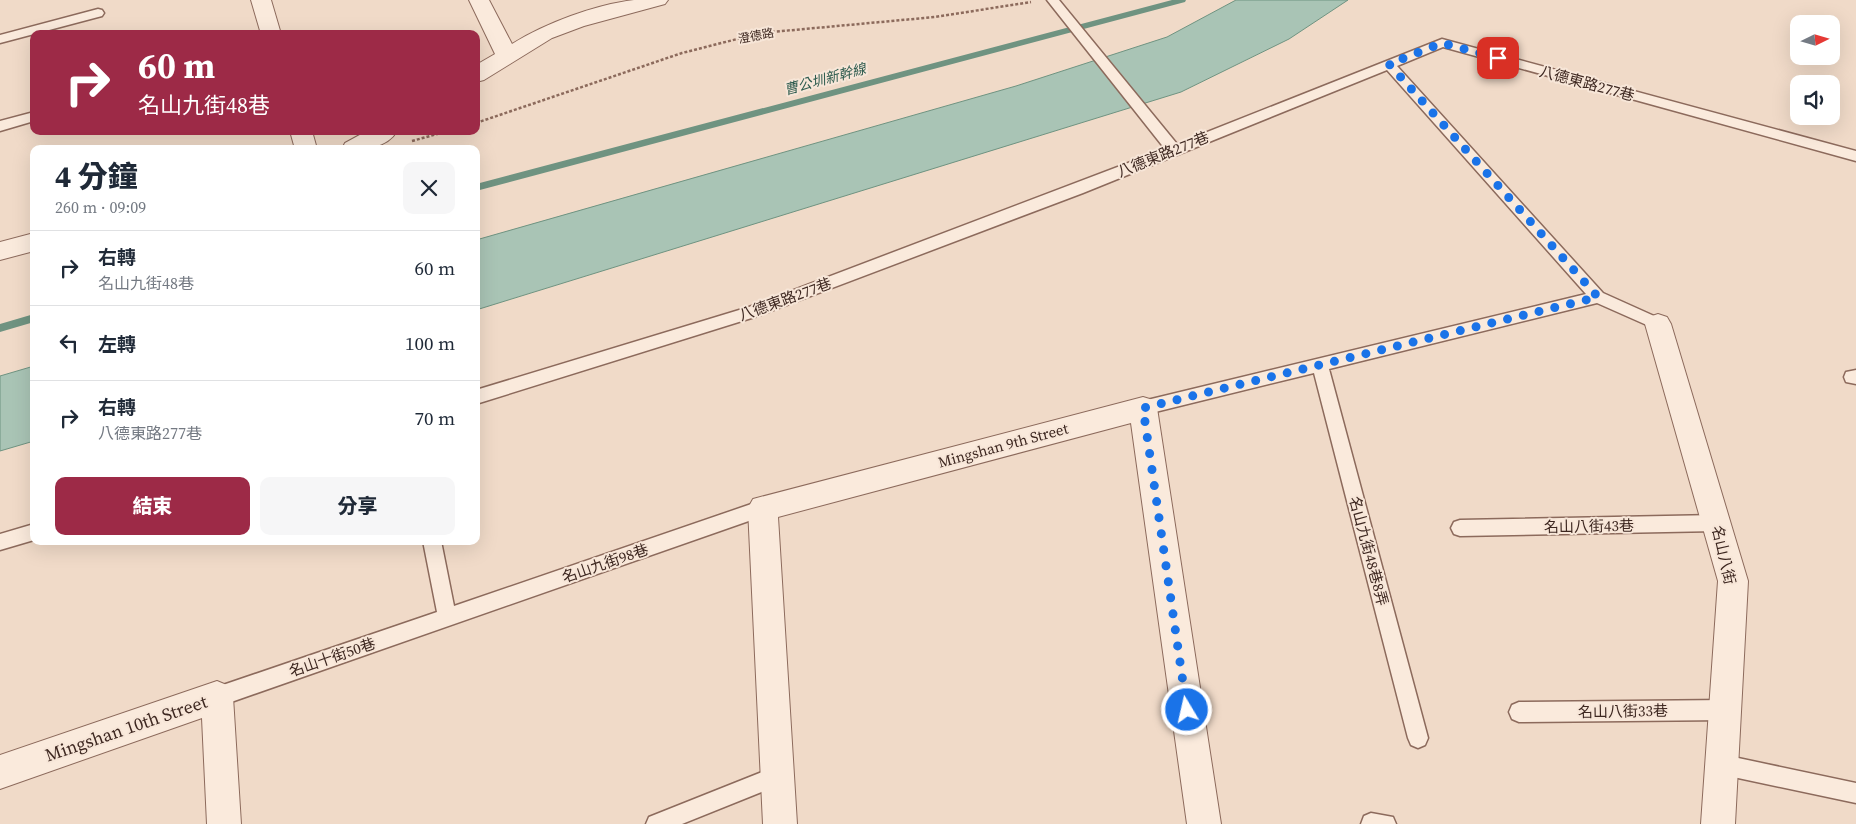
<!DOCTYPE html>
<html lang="zh-TW">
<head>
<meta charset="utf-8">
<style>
	body { margin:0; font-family:"Source Serif 4","Noto Sans TC",serif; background:#f6f6f7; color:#1f2937; height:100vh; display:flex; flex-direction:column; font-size:19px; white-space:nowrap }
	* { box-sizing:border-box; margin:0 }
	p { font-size:16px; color:#747a83 }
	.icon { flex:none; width:28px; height:28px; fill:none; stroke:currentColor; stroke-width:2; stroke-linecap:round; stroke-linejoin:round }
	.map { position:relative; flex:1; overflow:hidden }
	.panel { position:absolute; left:30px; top:145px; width:450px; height:400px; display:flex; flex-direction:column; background:#fff; border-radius:10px; box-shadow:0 5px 20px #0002 }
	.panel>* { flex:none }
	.guide { position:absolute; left:30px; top:30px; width:450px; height:105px; border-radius:10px; box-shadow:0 5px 20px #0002; background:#9d2a47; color:#fff; overflow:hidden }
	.needle { width:32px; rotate:85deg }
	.tools { position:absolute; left:1790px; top:15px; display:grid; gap:10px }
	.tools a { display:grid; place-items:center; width:50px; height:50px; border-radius:10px; background:#fff; box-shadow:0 5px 20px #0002; font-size:25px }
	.pin { position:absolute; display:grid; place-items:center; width:42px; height:42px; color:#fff; margin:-21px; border-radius:10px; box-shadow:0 2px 8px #0006 }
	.me { position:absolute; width:55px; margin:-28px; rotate:351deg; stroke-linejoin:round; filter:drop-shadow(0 0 4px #0008) }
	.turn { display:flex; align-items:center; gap:18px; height:105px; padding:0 25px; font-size:22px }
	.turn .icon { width:65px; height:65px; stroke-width:2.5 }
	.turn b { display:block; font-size:35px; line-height:42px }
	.round { display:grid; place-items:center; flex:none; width:52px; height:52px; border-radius:10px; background:#f6f6f7 }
	.head { display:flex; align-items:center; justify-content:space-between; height:85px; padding:0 25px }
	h1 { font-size:30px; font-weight:800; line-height:38px }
	.button { display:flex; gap:10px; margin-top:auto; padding:10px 25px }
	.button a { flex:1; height:58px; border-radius:10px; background:#9d2a47; color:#fff; font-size:20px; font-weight:800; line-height:58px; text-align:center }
	.button a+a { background:#f6f6f7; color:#1f2937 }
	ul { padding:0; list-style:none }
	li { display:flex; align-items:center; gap:15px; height:75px; padding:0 25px; border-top:1px solid #e0e1e3 }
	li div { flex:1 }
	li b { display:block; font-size:19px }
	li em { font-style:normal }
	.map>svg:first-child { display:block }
</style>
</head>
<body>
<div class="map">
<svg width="1856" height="824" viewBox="0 0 1856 824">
	<rect width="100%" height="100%" fill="#f0dac8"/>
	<path fill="#a9c4b5" stroke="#6f9381" d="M1236 0H1348L1289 39 1181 92 476 310V240L1016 86 1167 37Z
		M34 366V441L0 451V376Z"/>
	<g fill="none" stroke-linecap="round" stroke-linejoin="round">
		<path fill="#6f9381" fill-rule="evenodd" d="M1172 0H1186L1185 2 476 191V184Z
			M34 314V322L0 332V324Z"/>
		<defs>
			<path id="service" d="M1047 0H1059L1177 144 1442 39 1856 151V161L1443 47 1397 66 1603 293 1663 320 1666 324 1663 328 1658 330 1597 303 1329 369 1428 738 1425 745 1418 748 1411 745 1408 738 1314 373 1143 415 1137 413 1135 408 1137 403 1143 401 1586 294 1387 70 1083 193 758 316 476 404V390L749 307 1165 149Z
				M98 9 102 10 104 13 102 16 0 43V35Z
				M34 112V121L0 131V121Z
				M1856 370V384L1846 382 1844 377 1846 372Z
				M763 500 769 503 772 508 769 513 763 516 217 707 210 704 207 697 210 690 217 687 437 612 423 541H441L454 606Z
				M1717 515 1723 517 1726 523 1723 529 1717 531 1460 536 1454 534 1451 528 1454 522 1460 520Z
				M34 524V540L0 550V534Z
				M1727 700 1734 703 1737 710 1734 717 1727 720 1519 722 1512 719 1509 712 1512 705 1519 702Z
				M1724 755 1856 783V803L1724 775 1717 772 1714 765 1717 758Z
				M777 766 784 769 787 776 784 783 682 824H646L649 817Z
				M1371 813 1393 817 1396 824H1361L1364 816Z"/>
			<path id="minor" d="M251 0H271L281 34H261Z
				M469 0H489L512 44C546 23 594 5 634 0 645 0 657 0 668 0L665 4 584 26 552 38 484 80 476 82V65L495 54Z
				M290 131H312L317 149H295Z
				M367 131H397C386 150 361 149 342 149L345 143Z
				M34 233V251L0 260V242Z
				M1658 314 1667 317 1671 324 1748 581 1735 824H1701L1718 581 1645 324 1649 317Z
				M1143 397 1153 400 1157 408 1221 824H1187L1131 423 778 517 797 824H763L748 508 753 499Z
				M217 681 229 686 233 697 241 824H207L202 718 0 789V755Z"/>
		</defs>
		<use href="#service" stroke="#8c6a5c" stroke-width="3"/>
		<use href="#minor" stroke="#8c6a5c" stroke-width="2"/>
		<path stroke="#8c6a5c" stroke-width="2.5" stroke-dasharray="3 2" stroke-linecap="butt" d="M476 123 682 53 761 33 935 17 1031 2
			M412 141 448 131"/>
		<use href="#service" fill="#faeadc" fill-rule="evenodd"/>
		<use href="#minor" fill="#faeadc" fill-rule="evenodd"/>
	</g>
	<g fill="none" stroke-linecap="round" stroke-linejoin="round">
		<path stroke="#1a73e8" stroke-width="9" stroke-dasharray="0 16.2" d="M1187 710 1143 408 1598 297 1389 64 1442 43 1498 58"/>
	</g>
	<g text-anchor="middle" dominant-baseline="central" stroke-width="4" stroke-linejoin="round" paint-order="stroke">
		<g font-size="12" fill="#3d2720" stroke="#f7e6d8">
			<text transform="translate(756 36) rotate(-11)">澄德路</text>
		</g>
		<g font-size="14" font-style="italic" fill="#2f5c4f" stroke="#f7e6d8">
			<text transform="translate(825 79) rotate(-15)">曹公圳新幹線</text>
		</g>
		<g font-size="15" fill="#3d2720" stroke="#f7e6d8">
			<text transform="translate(1587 83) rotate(15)">八德東路277巷</text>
			<text transform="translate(1163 154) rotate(-22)">八德東路277巷</text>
			<text transform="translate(785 299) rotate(-20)">八德東路277巷</text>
			<text transform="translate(1003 445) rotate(-15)">Mingshan 9th Street</text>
			<text transform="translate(1589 526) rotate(-1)">名山八街43巷</text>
			<text transform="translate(1369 551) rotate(75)">名山九街48巷8弄</text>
			<text transform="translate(1724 555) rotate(77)">名山八街</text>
			<text transform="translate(605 563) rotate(-19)">名山九街98巷</text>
			<text transform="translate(332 657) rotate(-19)">名山十街50巷</text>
			<text transform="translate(1623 711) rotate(-1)">名山八街33巷</text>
		</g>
		<g font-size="18" fill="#3d2720" stroke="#f7e6d8">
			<text transform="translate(126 728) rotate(-19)">Mingshan 10th Street</text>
		</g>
	</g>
</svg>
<div class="tools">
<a><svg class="needle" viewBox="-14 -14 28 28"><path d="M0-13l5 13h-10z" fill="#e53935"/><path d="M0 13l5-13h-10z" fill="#747a83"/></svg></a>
<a><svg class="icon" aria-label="sound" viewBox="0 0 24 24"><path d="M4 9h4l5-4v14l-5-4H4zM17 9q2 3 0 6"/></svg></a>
</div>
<div class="pin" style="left:1498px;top:58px;background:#d93025"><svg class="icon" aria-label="arrive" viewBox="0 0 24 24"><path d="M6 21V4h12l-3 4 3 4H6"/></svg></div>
<svg class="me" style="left:1187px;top:710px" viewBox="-20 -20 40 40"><circle r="17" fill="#1a73e8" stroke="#fff" stroke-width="3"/><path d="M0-11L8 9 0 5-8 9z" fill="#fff"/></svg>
<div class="guide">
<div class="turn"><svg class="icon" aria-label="right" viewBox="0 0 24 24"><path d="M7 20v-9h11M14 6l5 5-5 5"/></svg><div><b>60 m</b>名山九街48巷</div></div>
</div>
<section class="panel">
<div class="head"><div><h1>4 分鐘</h1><p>260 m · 09:09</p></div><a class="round"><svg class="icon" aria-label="close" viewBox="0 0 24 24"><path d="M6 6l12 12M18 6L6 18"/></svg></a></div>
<ul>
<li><svg class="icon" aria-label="right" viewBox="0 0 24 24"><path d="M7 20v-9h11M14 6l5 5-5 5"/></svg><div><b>右轉</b><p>名山九街48巷</p></div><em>60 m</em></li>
<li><svg class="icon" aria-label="left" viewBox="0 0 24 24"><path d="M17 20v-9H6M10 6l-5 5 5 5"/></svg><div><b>左轉</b></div><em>100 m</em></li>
<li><svg class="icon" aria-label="right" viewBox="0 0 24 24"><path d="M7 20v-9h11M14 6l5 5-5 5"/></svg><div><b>右轉</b><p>八德東路277巷</p></div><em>70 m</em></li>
</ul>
<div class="button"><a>結束</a><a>分享</a></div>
</section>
</div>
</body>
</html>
